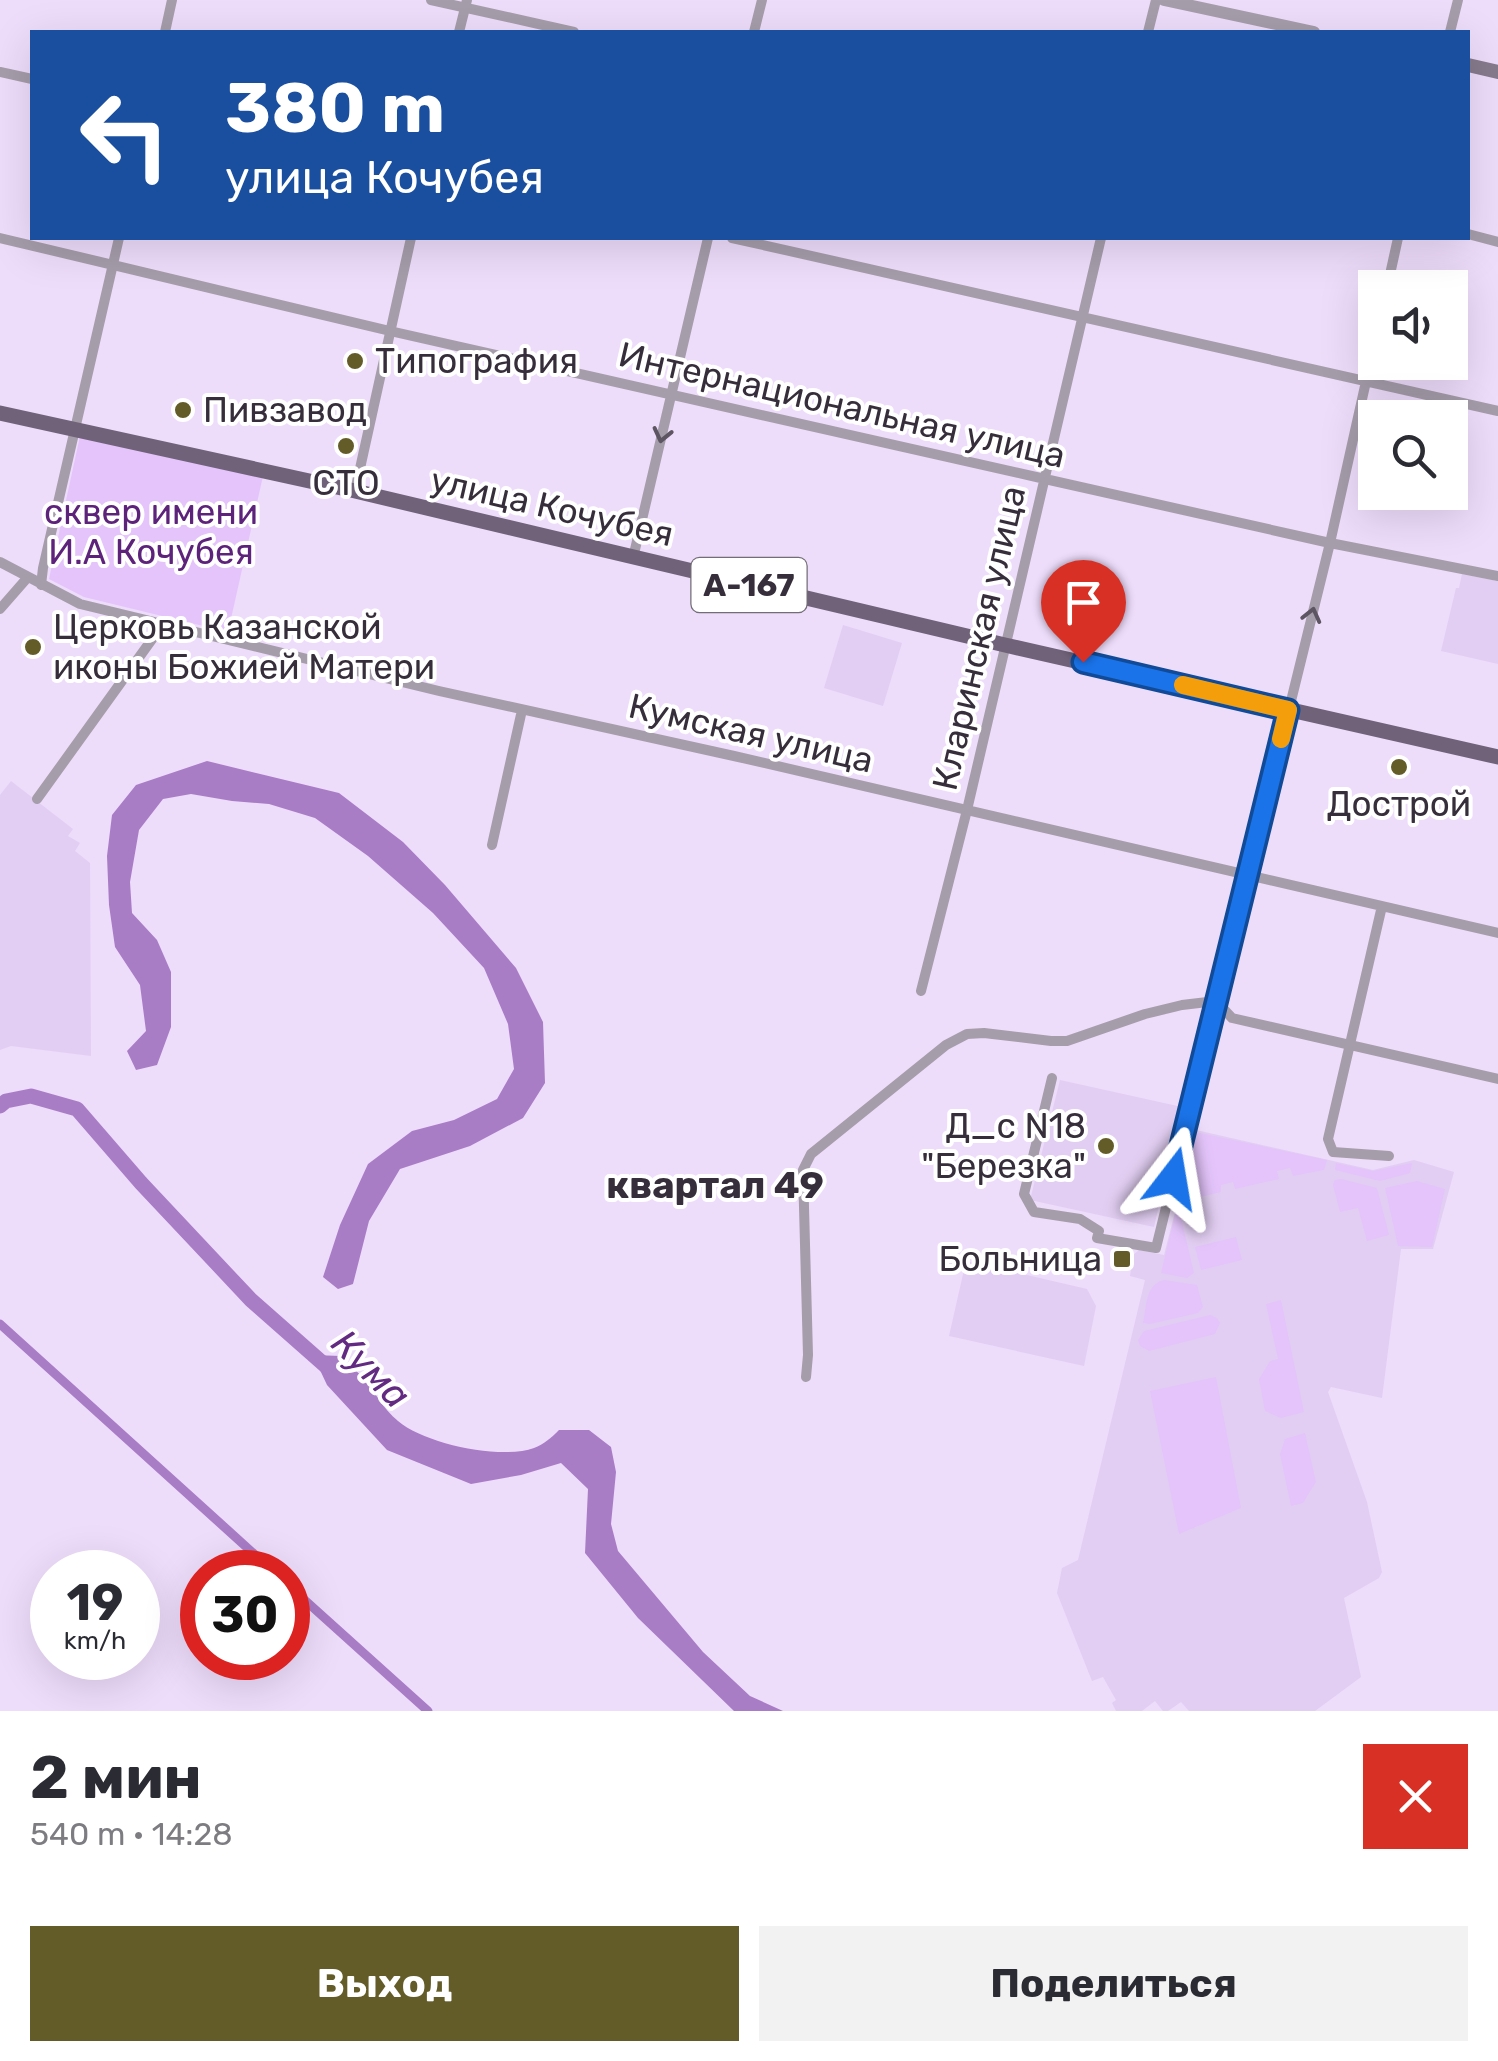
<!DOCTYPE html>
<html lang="ru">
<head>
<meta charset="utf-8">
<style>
	body { margin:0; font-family:Rubik,sans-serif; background:#f2f2f3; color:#2b2b33; height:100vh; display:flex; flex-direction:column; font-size:38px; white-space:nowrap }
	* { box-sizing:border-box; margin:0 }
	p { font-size:32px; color:#7c7c81 }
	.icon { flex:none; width:55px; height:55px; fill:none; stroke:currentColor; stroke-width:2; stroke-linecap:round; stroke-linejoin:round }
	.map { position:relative; height:1711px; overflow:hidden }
	.sheet { display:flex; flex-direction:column; background:#fff; flex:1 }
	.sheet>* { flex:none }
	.guide { position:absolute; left:30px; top:30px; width:1440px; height:210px; border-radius:0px; box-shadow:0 10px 40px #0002; background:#1a4fa0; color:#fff; overflow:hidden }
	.fabs { position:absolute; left:1358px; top:270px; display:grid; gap:20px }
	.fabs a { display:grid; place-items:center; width:110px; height:110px; border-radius:0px; background:#fff; box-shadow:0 10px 40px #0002; font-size:50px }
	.speed { position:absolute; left:30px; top:1550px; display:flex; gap:20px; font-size:50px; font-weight:700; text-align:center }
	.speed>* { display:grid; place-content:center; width:130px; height:130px; border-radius:50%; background:#fff; box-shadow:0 10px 40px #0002; line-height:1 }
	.speed small { font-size:25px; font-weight:400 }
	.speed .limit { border:15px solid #d22; background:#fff; color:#111 }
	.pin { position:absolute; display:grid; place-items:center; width:85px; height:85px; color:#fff; margin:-102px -42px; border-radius:50% 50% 50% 0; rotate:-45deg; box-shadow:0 0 10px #0007 }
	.pin .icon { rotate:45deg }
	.me { position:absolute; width:110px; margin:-55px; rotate:14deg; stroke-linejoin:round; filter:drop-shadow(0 0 8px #0008) }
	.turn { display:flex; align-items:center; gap:35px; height:210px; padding:0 30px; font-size:45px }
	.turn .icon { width:130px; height:130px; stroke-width:2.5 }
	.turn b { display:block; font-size:70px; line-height:85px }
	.round { display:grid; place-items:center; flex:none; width:105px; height:105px; border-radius:0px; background:#f2f2f3 }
	.headline { display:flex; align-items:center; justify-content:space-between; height:170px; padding:0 30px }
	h1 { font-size:60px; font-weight:700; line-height:75px }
	.action { display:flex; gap:20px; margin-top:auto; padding:20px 30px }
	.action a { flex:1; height:115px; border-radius:0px; background:#635c28; color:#fff; font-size:40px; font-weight:700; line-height:115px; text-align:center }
	.action a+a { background:#f2f2f3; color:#2b2b33 }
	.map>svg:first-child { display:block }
</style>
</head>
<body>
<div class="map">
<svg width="1498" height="1711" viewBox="0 0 1498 1711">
	<rect width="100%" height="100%" fill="#eedcfb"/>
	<path fill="#e2cef2" d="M1462 574 1498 581V664L1441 651 1456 588H1459Z
		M843 625 902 643 883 706 824 688Z
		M11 781 73 829 68 836 80 843 75 851 90 863 91 1056 11 1046 0 1050V795Z
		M1060 1080 1182 1107 1154 1227 1030 1200Z
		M1196 1130 1373 1170 1414 1160 1454 1172 1433 1249H1401L1382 1398 1331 1387 1328 1392 1367 1502 1382 1572 1379 1578 1344 1598 1361 1677 1315 1711H1189L1181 1702 1168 1711H1163L1155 1701 1142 1711H1116L1112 1703 1116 1700 1103 1677 1092 1681 1057 1593 1062 1568 1078 1560 1145 1280 1130 1276 1133 1255 1139 1250 1164 1255Z
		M966 1261 1087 1289 1096 1306 1084 1366 949 1336Z"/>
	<path fill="#e4c4fb" d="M80 436 263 476 228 632 84 597 49 579Z
		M1195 1132 1327 1160 1324 1170 1293 1176 1290 1168 1277 1171 1279 1179 1235 1189 1233 1182 1221 1185V1192L1188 1200 1180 1214 1194 1273 1187 1278 1161 1273Z
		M1336 1163 1373 1171 1412 1163 1410 1173 1380 1181 1335 1170Z
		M1341 1179 1377 1188 1389 1235 1367 1241 1358 1208 1340 1212 1333 1185 1335 1180Z
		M1417 1181 1445 1189 1432 1247 1398 1246 1385 1188Z
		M1236 1237 1242 1260 1201 1270 1195 1247Z
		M1164 1280 1197 1285 1203 1307 1198 1313 1150 1324 1143 1323C1147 1305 1145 1285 1164 1280Z
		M1281 1300 1304 1412 1281 1418 1265 1411 1259 1379 1270 1361 1278 1359 1266 1304Z
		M1210 1315 1217 1318 1220 1323 1215 1334 1149 1351 1140 1346 1138 1340 1144 1331Z
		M1216 1377 1241 1508 1179 1534 1150 1391Z
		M1305 1433 1316 1482 1303 1503 1291 1506 1280 1454 1285 1439Z"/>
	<path fill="#a97cc6" d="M207 761 339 793 403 842 445 885 516 968 543 1022 545 1083 523 1118 470 1146 400 1169 369 1221 353 1284 338 1289 323 1277 340 1225 368 1164 412 1131 454 1120 497 1099 514 1069 508 1024 484 968 433 913 368 856 315 818 269 804 232 801 191 794 163 799 139 830 130 882 132 913 157 940 171 972V1027L157 1065 136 1070 127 1051 146 1031 140 985 115 947 109 905 107 856 112 815 136 785Z
		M313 1355 341 1356C349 1364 357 1371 364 1379 376 1393 383 1409 398 1421 425 1444 501 1460 534 1448 544 1444 551 1438 559 1430H589L611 1447 616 1472 611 1524 618 1551 703 1652 750 1696 783 1711H734L638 1618 585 1553 588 1489 561 1463 521 1475 471 1484 387 1450 327 1385Z"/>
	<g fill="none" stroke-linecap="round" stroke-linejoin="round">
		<path stroke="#a97cc6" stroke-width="9" d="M0 1324 274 1572
			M288 1585 428 1711"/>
		<path stroke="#a97cc6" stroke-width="15" d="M0 1106 6 1101 31 1096 77 1109 141 1183 251 1300 327 1367"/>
		<path stroke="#a59daa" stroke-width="10" d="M431 0 574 32
			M165 32 172 0
			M459 32 467 0
			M754 32 762 0
			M1148 32 1156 0
			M1450 32 1458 0
			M0 72 32 79
			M1468 234 1498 242
			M0 238 390 331 1045 479 1330 543 1498 576
			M732 238 1498 411
			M1387 288 1398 238
			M355 491 411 238
			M633 558 708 238
			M0 562 80 604 439 691 734 756 1498 933
			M41 585 43 568 119 238
			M0 609 28 577
			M37 799 163 624
			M492 845 522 710
			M1382 906 1328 1139 1333 1152 1389 1156
			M921 991 967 810 1101 238
			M1052 1078 1024 1194 1034 1212 1080 1219 1099 1231 1097 1238 1156 1248 1330 543 1375 341
			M806 1377 808 1355 803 1170 811 1154 946 1045 967 1034 984 1033 1051 1041H1067L1145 1014 1182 1005 1216 1001 1232 1018 1498 1079"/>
		<path stroke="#a59daa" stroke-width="12" d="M1164 0 1314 32"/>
		<path stroke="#867b8d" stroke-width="14" d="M1468 65 1498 72"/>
		<path stroke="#706279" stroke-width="15" d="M0 413 355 491 1005 645 1498 757"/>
	</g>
	<defs><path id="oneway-chevron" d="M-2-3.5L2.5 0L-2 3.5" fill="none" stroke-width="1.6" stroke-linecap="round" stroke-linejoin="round" transform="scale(2.5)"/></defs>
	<g stroke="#5d5662">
		<use href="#oneway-chevron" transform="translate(662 435) rotate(103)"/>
		<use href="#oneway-chevron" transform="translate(1312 615) rotate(-76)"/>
	</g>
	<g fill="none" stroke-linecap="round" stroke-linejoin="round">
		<defs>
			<path id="route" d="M1083 662 1288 710 1173 1178"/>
		</defs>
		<use href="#route" stroke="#114b97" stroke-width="25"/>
		<use href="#route" stroke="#1a73e8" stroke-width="18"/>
		<path stroke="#f59e0b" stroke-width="18" d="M1183 685 1288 710 1281 739"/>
	</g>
	<g fill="#635c28" stroke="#fff" stroke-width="4">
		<circle cx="355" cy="361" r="10"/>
		<circle cx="183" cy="410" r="10"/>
		<circle cx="346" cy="446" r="10"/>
		<circle cx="33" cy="647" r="10"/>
		<circle cx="1399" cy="767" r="10"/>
		<circle cx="1106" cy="1146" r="10"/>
		<rect x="1112" y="1249" width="20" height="20" rx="5"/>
	</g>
	<g text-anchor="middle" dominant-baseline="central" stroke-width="8" stroke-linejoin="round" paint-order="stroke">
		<rect fill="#fff" stroke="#726d76" stroke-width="2.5" x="691.5" y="558" width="115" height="54" rx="8"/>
		<g font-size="32" font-weight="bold" fill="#362f3b">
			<text x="749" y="585">А-167</text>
		</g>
		<g font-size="35" fill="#362f3b" stroke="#fff" text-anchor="start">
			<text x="375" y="361">Типография</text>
			<text x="203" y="410">Пивзавод</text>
			<text x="346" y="483" text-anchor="middle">СТО</text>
			<text x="53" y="627">Церковь Казанской<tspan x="53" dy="40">иконы Божией Матери</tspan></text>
			<text x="1399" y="804" text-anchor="middle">Дострой</text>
			<text x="1086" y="1126" text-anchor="end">Д_с N18<tspan x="1086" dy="40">"Березка"</tspan></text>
			<text x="1102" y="1259" text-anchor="end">Больница</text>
		</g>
		<g font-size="35" fill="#362f3b" stroke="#fff">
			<text transform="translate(842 405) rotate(13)">Интернациональная улица</text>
			<text transform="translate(552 507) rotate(13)">улица Кочубея</text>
			<text transform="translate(979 638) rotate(-77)">Кларинская улица</text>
			<text transform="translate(751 733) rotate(13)">Кумская улица</text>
		</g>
		<g font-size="35" fill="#5d237b" stroke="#fff">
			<text x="151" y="512">сквер имени<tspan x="151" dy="40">И.А Кочубея</tspan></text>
		</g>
		<g font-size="38" font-weight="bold" fill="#362f3b" stroke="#fff">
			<text x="715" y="1185">квартал 49</text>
		</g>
		<g font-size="38" font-style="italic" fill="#632a82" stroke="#fff">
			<text transform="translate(371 1369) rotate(45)">Кума</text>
		</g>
	</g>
</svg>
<div class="fabs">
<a><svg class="icon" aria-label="sound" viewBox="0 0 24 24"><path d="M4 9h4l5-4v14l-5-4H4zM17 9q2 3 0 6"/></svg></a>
<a><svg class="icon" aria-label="search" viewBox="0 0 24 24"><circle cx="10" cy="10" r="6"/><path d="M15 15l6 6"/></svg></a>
</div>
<div class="speed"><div>19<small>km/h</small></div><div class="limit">30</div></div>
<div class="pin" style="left:1083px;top:662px;background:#d93025"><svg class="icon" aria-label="arrive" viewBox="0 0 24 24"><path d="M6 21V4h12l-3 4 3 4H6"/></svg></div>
<svg class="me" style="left:1173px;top:1178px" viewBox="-20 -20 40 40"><path d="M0-17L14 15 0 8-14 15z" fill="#1a73e8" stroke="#fff" stroke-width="4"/></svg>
<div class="guide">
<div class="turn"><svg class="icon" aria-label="left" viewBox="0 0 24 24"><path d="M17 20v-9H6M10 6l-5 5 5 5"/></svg><div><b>380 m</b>улица Кочубея</div></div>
</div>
</div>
<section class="sheet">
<div class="headline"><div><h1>2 мин</h1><p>540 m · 14:28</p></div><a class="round" style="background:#d93025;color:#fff"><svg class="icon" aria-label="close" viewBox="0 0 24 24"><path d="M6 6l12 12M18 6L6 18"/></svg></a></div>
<div class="action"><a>Выход</a><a>Поделиться</a></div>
</section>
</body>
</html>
